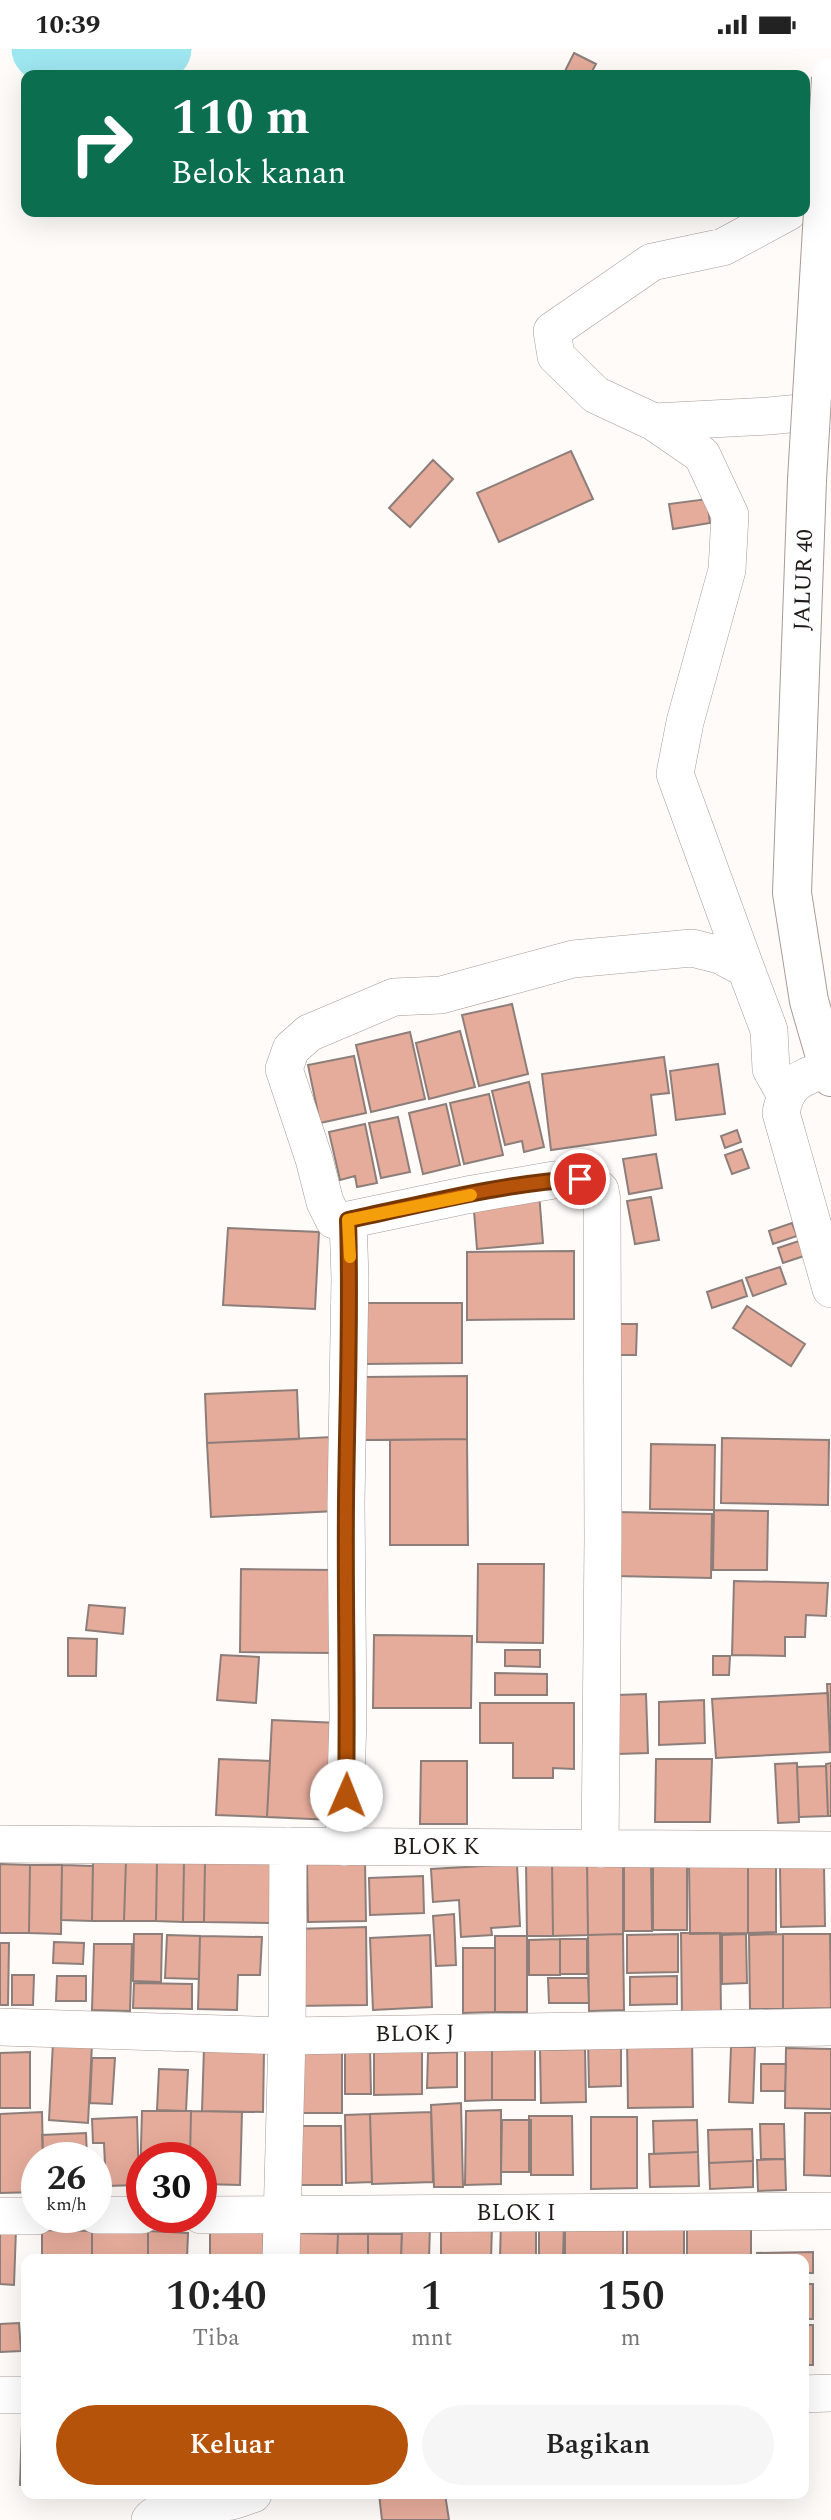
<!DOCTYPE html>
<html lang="id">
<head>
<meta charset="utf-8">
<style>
	body { margin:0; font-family:Spectral,serif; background:#f6f6f6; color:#222; height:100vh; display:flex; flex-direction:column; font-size:26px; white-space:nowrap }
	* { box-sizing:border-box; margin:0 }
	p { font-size:23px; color:#767676 }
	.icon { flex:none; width:38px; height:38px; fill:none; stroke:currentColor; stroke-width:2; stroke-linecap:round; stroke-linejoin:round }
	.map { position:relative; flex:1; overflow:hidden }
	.side { position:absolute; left:21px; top:2205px; width:788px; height:245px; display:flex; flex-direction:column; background:#fff; border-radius:14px; box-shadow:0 7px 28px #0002 }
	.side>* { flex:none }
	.hud { position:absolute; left:21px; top:21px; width:789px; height:147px; border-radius:14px; box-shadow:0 7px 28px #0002; background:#0b6e4f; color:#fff; overflow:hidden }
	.speed { position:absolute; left:21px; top:2093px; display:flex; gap:14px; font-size:35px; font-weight:700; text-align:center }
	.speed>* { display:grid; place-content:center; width:91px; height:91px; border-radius:50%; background:#fff; box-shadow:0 7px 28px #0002; line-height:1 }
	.speed small { font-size:18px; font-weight:400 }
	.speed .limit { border:10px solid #d22; background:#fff; color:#111 }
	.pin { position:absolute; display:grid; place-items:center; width:60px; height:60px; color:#fff; margin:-30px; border:4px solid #fff; border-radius:50%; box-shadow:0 2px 7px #0007 }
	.me { position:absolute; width:77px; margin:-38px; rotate:1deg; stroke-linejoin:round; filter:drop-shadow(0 0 5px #0008) }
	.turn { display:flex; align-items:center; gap:24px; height:147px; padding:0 35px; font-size:32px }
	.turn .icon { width:91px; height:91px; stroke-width:2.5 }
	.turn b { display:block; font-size:49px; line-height:60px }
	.eta { display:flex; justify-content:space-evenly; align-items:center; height:119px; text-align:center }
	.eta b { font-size:42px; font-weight:600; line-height:49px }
	.action { display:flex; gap:14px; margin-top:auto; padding:14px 35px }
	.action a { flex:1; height:80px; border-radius:42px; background:#b45309; color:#fff; font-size:28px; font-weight:600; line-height:80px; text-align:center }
	.action a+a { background:#f6f6f6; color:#222 }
	.status { display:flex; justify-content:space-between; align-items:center; height:49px; padding:0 35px; background:#fff; direction:ltr }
	.status svg { height:19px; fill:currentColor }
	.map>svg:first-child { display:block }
</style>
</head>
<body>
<div class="status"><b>10:39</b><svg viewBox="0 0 49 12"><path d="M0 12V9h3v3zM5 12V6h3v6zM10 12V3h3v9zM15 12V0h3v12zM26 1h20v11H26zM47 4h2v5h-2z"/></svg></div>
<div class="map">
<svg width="831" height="2471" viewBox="0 0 831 2471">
	<rect width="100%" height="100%" fill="#fefbf9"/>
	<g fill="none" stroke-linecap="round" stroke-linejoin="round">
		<path stroke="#9ee6f0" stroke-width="63" d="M43 0 51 8 143 7 160 0"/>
	</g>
	<path fill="#e6ac9b" stroke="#8d7e7a" stroke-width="2" d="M574 4 596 15 590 26H563Z
		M571 402 593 450 499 493 477 444Z
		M433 411 453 430 410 478 389 459Z
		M707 450 710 474 673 480 669 455Z
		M512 955 528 1025 479 1037 462 966Z
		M460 982 475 1038 429 1050 416 994Z
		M410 983 425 1050 371 1063 356 996Z
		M354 1007 366 1064 320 1074 308 1016Z
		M664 1008 669 1044 651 1046 656 1086 551 1101 542 1025Z
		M718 1015 725 1065 676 1071 670 1022Z
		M529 1033 544 1098 524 1103 522 1092 505 1096 492 1042Z
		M489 1045 503 1106 464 1115 450 1054Z
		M446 1055 460 1116 423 1125 409 1064Z
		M398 1068 410 1123 381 1129 369 1074Z
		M365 1075 377 1134 357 1138 355 1127 340 1131 329 1083Z
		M737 1081 741 1093 725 1099 721 1087Z
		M742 1100 749 1119 732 1125 725 1106Z
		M656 1105 662 1139 629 1145 623 1110Z
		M539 1144 543 1194 477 1200 473 1149Z
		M651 1148 659 1191 635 1195 627 1152Z
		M792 1174 797 1187 773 1195 769 1182Z
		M228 1179 319 1183 315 1260 223 1256Z
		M802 1191 807 1206 783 1214 778 1199Z
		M574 1202V1270L467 1271V1203Z
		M780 1218 786 1235 753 1247 746 1229Z
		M742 1231 747 1247 712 1259 707 1243Z
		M365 1254H462V1314L365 1315Z
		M747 1257 805 1295 791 1317 733 1279Z
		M609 1275H637L636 1306H608Z
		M467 1327V1390L365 1391V1328Z
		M297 1341 299 1390 207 1394 205 1345Z
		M332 1388 336 1462 211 1468 207 1394Z
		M722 1389 829 1391 828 1456 721 1454Z
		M467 1390 468 1496H390V1391Z
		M651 1395 715 1396 714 1461 650 1460Z
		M714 1461 768 1462 767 1521H713Z
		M616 1463 712 1465 711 1529 614 1527Z
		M478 1515H544L543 1594 477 1593Z
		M241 1520 335 1521 333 1604 240 1603Z
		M734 1532 828 1534 826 1567 806 1566 805 1588H785V1607L732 1606Z
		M89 1556 125 1559 123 1585 86 1581Z
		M374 1586 472 1587 471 1659H373Z
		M68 1589 97 1590 96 1627H68Z
		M505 1601H540V1618L505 1617Z
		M221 1606 259 1608 256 1654 217 1651Z
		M713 1607H730L729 1626H713Z
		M495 1624 547 1625V1646H495Z
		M827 1635H831V1699H830Z
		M828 1644 830 1703 716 1709 712 1650Z
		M646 1645 648 1704 618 1705 617 1646Z
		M704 1651 705 1694 659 1696V1653Z
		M480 1654H574V1720L553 1719V1729H513V1694H480Z
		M272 1671 338 1674 333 1771 267 1768Z
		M219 1710 270 1712 267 1768 216 1766Z
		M656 1710H712L710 1773H655Z
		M421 1712H467V1775H420Z
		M797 1714 799 1773 778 1774 775 1715Z
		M831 1714V1767H828L826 1715Z
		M826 1717 828 1767 799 1768 797 1718Z
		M687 1809V1881H653V1810Z
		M93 1811H126L124 1872H92Z
		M126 1811H157L156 1872H124Z
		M157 1811 184 1812 183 1873 156 1872Z
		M587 1811 588 1886 553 1887 552 1812Z
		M587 1811H623V1885L588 1886Z
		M184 1812H205L204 1873H183Z
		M205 1812 273 1813 272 1874 204 1873Z
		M365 1812 366 1872 308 1873 307 1814Z
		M526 1812H552L553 1887H527Z
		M651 1812 652 1882H624V1813Z
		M776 1814V1883L748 1884V1815Z
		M0 1815 30 1816 29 1884H0Z
		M517 1815 520 1877 491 1879 492 1886 461 1888 459 1851 433 1853 431 1820Z
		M689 1815H748V1884L690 1885Z
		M30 1816H62L61 1885 29 1884Z
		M62 1816 93 1817 92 1872 61 1871Z
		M824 1817 825 1877 781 1878 780 1818Z
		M423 1827 424 1864 370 1866 369 1829Z
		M454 1865 456 1916 436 1917 433 1867Z
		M366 1878 367 1956 294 1957 293 1880Z
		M681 1884H720L721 1967H682Z
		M134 1885H162L161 1933 133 1932Z
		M623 1885 624 1961 589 1962 588 1886Z
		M678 1885V1923L627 1924V1886Z
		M746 1885 747 1934 722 1935V1886Z
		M783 1885H830L831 1959 783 1960Z
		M783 1885V1960H750L749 1886Z
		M167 1886 200 1887 199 1930 165 1929Z
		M430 1886 432 1958 373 1961 370 1889Z
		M200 1887 262 1888 260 1926H238L237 1961 198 1960Z
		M495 1887H527V1963H495Z
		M560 1890V1926H529V1891Z
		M560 1890H587V1925H560Z
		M54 1893 84 1894 83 1915 53 1914Z
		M0 1894H9L8 1956H0Z
		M94 1895H132L130 1962 92 1961Z
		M463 1899H495V1963L463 1964Z
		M12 1926H34L33 1956H12Z
		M57 1927H86V1952H56Z
		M677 1927V1955L630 1956V1928Z
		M548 1929H588L589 1954H549Z
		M134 1934 192 1935V1960L133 1959Z
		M692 1988 693 2058 628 2059 627 1989Z
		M621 1989V2037L589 2038 588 1990Z
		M53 1993 92 1995 88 2074 49 2071Z
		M342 1997V2064H295V1998Z
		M345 1997H370L371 2045H345Z
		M422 1997V2045L374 2046V1998Z
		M731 1998H755L753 2054 729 2053Z
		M204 1999 264 2001 263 2063 202 2062Z
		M786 1999 831 2000V2060L785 2059Z
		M492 2000H535V2051H492Z
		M492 2000V2051L465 2052V2001Z
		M585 2000 586 2053 541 2054 540 2001Z
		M30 2003V2059H0V2004Z
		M457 2003V2038L427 2039 428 2004Z
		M92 2009H115L112 2055 90 2054Z
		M761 2015H786L785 2042H761Z
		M159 2020 188 2021 186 2062 157 2061Z
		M461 2054 463 2138H434L431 2056Z
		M501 2061V2135L465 2136 466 2062Z
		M142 2062H191L190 2109H142V2134H140Z
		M191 2062 242 2063 240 2136 201 2135V2109H190Z
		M42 2063 43 2109H37V2143L0 2144V2065Z
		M431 2063 433 2133 372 2135 370 2065Z
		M805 2064H831V2127L804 2126Z
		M370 2065 372 2133 346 2134 345 2066Z
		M529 2067H572L573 2126H531V2071H529Z
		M137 2068 139 2136 106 2137 104 2094H93L92 2070Z
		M591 2068H637V2139L591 2140Z
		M502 2071H529V2123H501Z
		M697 2071 698 2103 654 2105 653 2072Z
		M760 2075H784L785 2110H761Z
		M299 2077H341L342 2136H300Z
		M752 2080 753 2112 709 2114 708 2081Z
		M86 2084 87 2109H43L42 2086Z
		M698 2103 699 2137 650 2138 649 2105Z
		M785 2110 786 2141 758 2142 757 2111Z
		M753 2112V2138L710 2140 709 2114Z
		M501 2170 536 2171V2210H500Z
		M565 2172 623 2173V2210H565Z
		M627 2172H684V2210H627Z
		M687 2172H751V2210H687Z
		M539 2173 564 2174 563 2210H539Z
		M402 2176 430 2177 429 2210H401Z
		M210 2177 264 2178 263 2210H210Z
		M441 2177H492L491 2210H441Z
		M0 2180H16L14 2236 0 2235Z
		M42 2181 92 2182V2210H42Z
		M92 2182H148V2210H92Z
		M148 2182 188 2184 187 2210H148Z
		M293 2184 338 2185 337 2210H293Z
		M338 2185H368V2210H337Z
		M368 2185H402L401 2210H368Z
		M813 2203V2224H803V2210H757V2204Z
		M803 2235H813V2270H803Z
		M19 2274 21 2302 0 2303V2275Z
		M803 2276H813V2316H803Z
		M22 2376H26V2436H20Z
		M379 2445H445L449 2471H382Z"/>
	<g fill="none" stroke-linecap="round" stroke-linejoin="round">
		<defs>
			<path id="minor" d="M654 373 769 367 831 361
				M746 920 675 725 685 673 727 521 730 466 702 406 654 373 596 346 556 307 552 282 652 213 723 198 788 163
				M828 1019C800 1030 787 1032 781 1064L831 1240
				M348 1171 467 1146 554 1131 580 1130 591 1133 600 1141 602 1152 603 1489 600 1800
				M0 1795 831 1801
				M344 1798 348 1669 346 1454 350 1229 348 1171H334L325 1153 314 1110 284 1020 291 1000 309 984 394 948 441 946 573 910 692 899 720 906 746 920 769 981 771 1020 785 1045
				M0 1978 287 1987 831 1978
				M96 2166H142
				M201 2166 831 2162
				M0 2167H37
				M281 2210 287 1987 288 1797
				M803 2345 831 2344
				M0 2346H26
				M150 2471C163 2454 210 2456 231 2452 239 2450 246 2447 253 2445"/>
			<path id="highway" d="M807 431 792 844 809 952 831 1028"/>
		</defs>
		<use href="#minor" stroke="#a89a94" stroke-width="38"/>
		<use href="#highway" stroke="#a89a94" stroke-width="40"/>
		<use href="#minor" stroke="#fff" stroke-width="37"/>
		<use href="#highway" stroke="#fff" stroke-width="38"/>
		<defs>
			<path id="highway-bridge" d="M807 431 831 29"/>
		</defs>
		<use href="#highway-bridge" stroke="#a89a94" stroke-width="40" stroke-linecap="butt"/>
		<use href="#highway-bridge" stroke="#fff" stroke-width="38"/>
	</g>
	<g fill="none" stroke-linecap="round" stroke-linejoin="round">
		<defs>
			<path id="route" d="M346 1746C348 1648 345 1551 346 1453 347 1359 351 1265 348 1171 424 1155 502 1134 580 1130"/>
		</defs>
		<use href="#route" stroke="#753606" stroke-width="18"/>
		<use href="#route" stroke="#b45309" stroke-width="12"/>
		<path stroke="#f59e0b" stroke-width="12" d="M350 1208 348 1171 471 1146"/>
	</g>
	<g text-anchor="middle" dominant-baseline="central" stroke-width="5" stroke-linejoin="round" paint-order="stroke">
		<g font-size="23" fill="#201a18" stroke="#fff">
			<text transform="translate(804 531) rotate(-88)">JALUR 40</text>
			<text x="436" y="1798">BLOK K</text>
			<text transform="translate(415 1985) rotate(-1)">BLOK J</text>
			<text x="516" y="2164">BLOK I</text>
		</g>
	</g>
</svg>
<div class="speed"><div>26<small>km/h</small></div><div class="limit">30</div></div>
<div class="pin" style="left:580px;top:1130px;background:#d93025"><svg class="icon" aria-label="arrive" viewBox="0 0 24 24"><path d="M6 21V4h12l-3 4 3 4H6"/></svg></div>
<svg class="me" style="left:346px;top:1746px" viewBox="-20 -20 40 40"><circle r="19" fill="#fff"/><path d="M0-13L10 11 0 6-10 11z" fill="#b45309"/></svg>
<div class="hud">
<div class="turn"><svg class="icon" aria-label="right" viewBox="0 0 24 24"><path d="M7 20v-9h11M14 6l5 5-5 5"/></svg><div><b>110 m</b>Belok kanan</div></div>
</div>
<section class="side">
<div class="eta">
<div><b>10:40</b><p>Tiba</p></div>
<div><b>1</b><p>mnt</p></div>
<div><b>150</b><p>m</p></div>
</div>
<div class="action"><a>Keluar</a><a>Bagikan</a></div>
</section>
</div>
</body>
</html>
